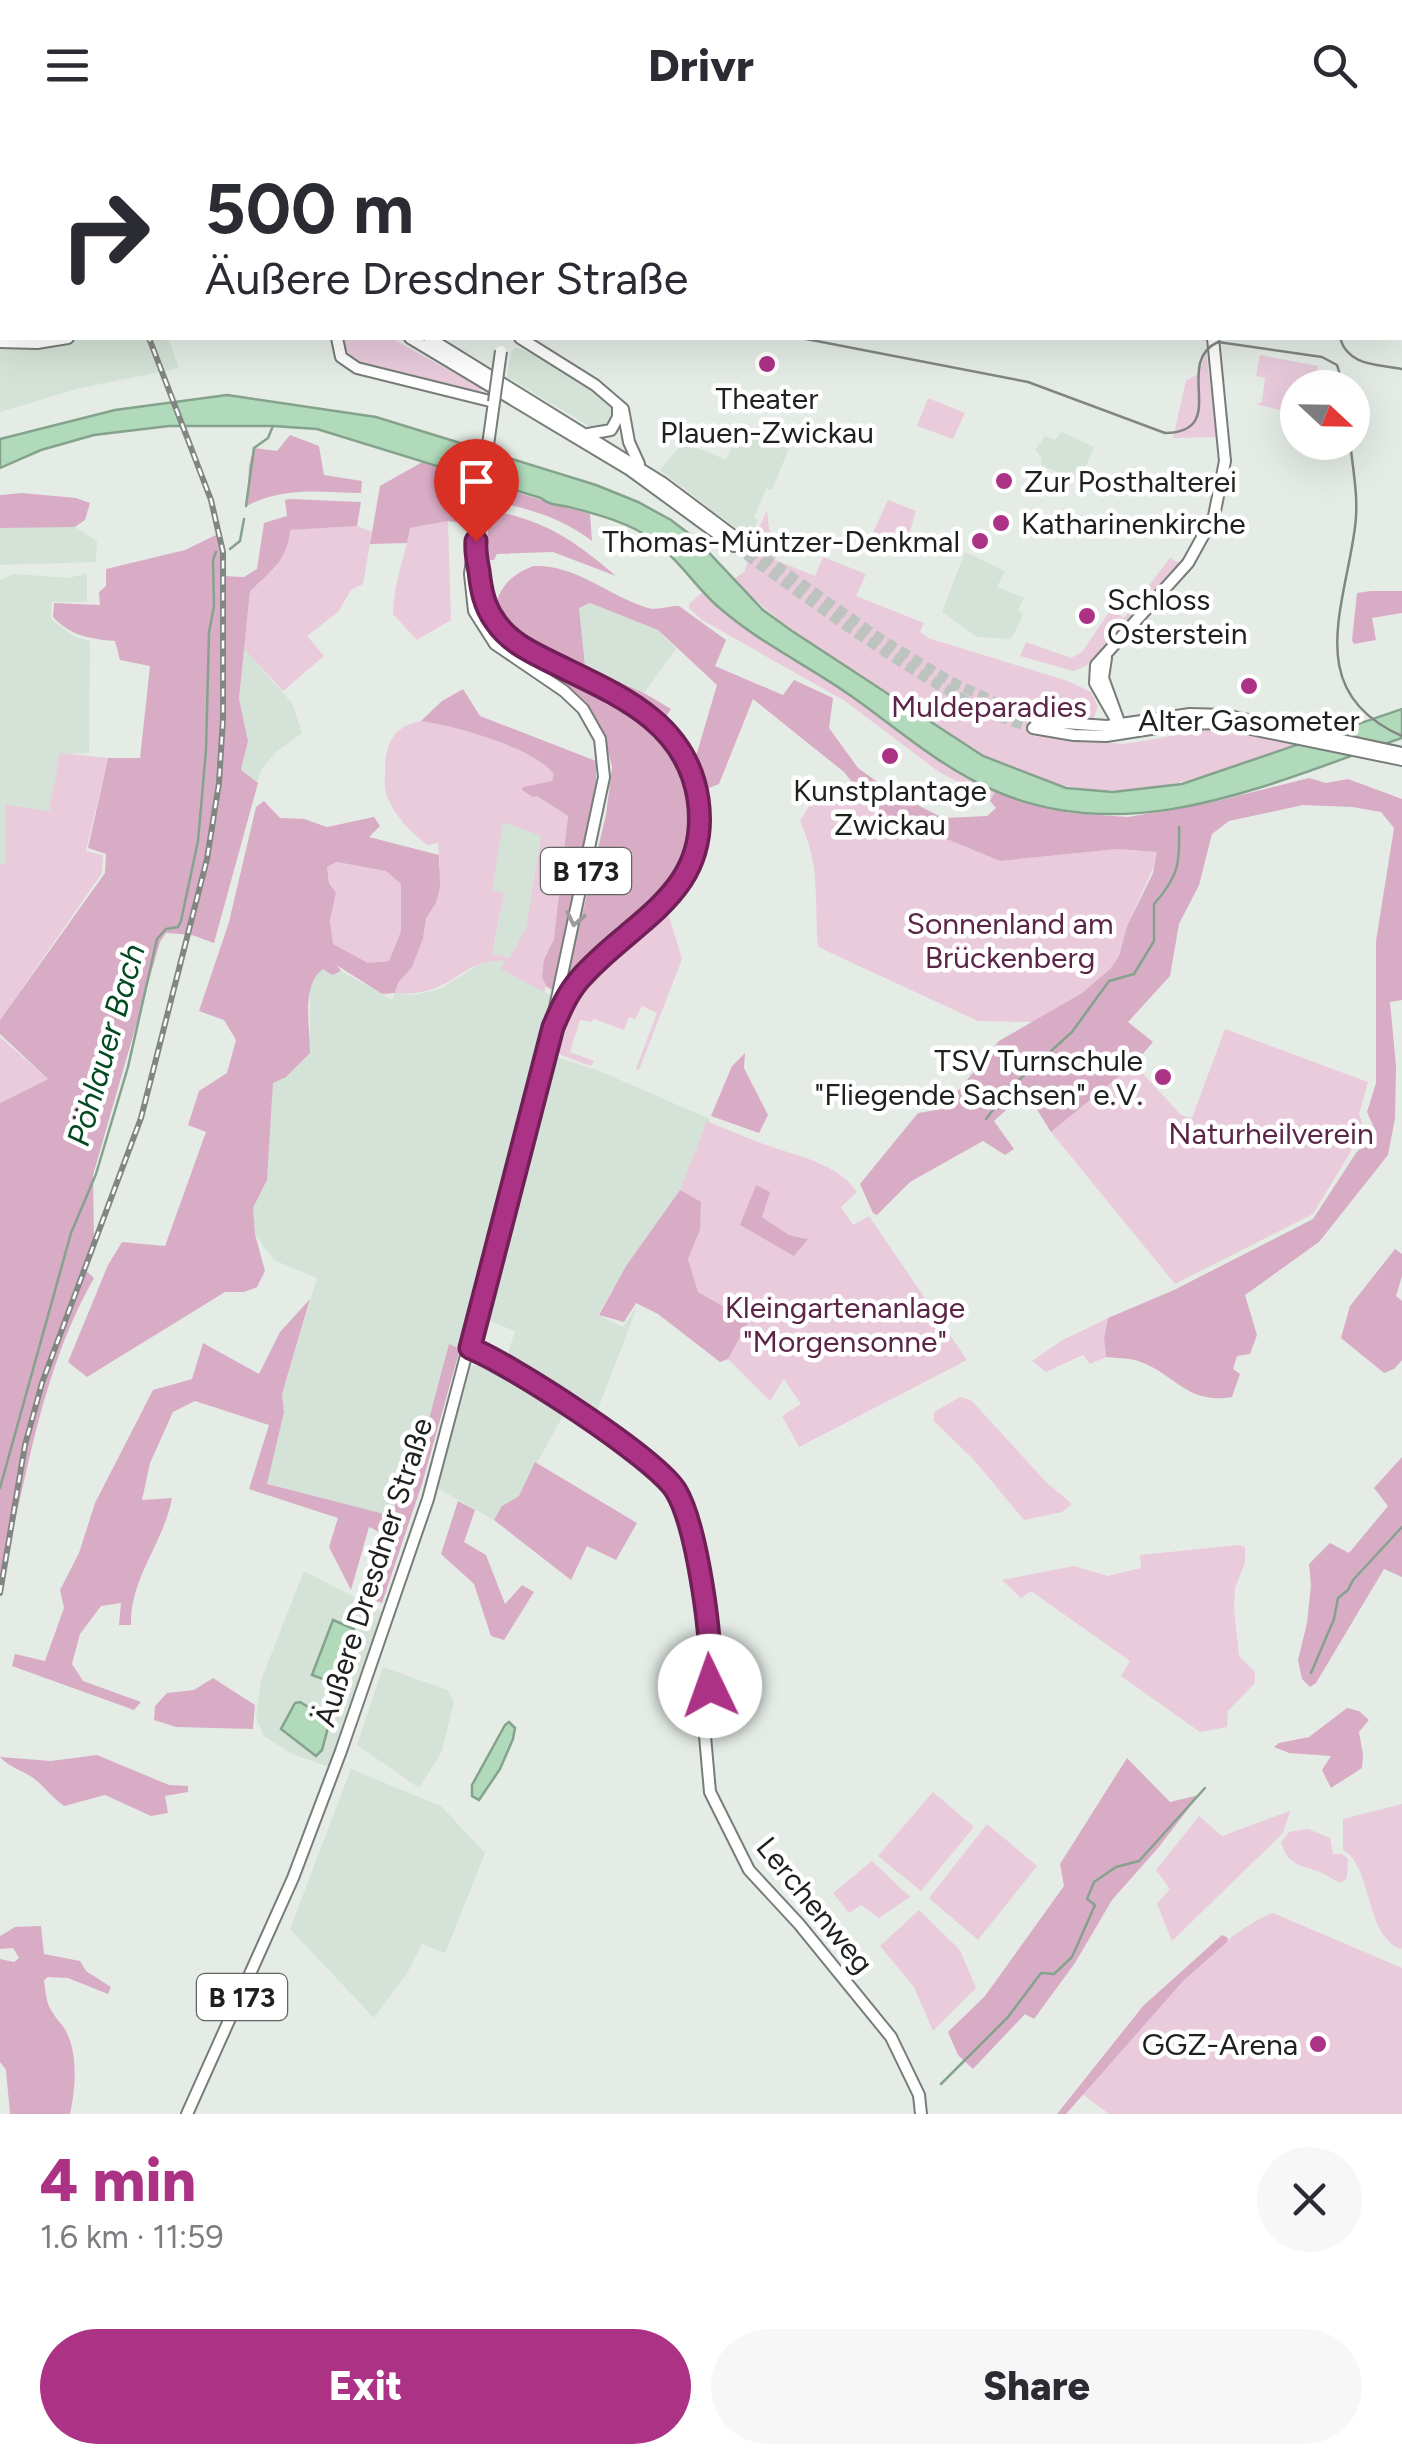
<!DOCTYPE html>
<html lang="en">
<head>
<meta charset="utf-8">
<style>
	body { margin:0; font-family:Figtree,sans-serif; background:#f7f7f7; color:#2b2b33; height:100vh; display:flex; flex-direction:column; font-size:38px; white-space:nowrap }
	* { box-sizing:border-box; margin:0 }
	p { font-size:32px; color:#7c7c81 }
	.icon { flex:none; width:55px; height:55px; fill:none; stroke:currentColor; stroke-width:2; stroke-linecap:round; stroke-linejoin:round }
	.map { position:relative; height:1984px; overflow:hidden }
	.sheet { display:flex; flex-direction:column; background:#fff; flex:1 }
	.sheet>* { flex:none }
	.guide { position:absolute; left:0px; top:0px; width:1402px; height:210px; box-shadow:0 10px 40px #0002; background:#fff; color:#2b2b33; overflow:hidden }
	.needle { width:65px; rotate:112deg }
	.fabs { position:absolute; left:1280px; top:240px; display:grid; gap:20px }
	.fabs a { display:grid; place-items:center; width:90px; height:90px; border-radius:50%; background:#fff; box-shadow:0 10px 40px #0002; font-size:50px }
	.pin { position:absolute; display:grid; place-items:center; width:85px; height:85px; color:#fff; margin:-102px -42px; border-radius:50% 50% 50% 0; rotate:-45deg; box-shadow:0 0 10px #0007 }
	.pin .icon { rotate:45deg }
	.me { position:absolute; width:110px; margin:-55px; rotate:357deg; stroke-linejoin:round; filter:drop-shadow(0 0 8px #0008) }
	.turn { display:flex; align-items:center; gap:35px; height:210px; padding:0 40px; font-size:45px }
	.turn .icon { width:130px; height:130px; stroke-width:2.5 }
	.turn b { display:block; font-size:70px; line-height:85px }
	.round { display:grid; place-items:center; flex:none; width:105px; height:105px; border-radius:52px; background:#f7f7f7 }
	.head { display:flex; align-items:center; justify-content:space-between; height:170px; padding:0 40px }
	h1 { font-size:60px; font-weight:800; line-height:75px; color:#ac3286 }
	.button { display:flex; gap:20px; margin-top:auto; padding:20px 40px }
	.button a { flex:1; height:115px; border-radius:60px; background:#ac3286; color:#fff; font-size:40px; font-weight:800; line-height:115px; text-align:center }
	.button a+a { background:#f7f7f7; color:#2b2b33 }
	header { display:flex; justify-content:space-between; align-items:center; height:130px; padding:0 40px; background:#fff; font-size:45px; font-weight:800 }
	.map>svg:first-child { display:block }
</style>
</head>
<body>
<header><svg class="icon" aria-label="menu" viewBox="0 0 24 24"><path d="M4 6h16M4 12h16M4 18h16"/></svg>Drivr<svg class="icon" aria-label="search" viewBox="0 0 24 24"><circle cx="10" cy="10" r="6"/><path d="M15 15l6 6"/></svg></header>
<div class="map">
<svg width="1402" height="1984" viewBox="0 0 1402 1984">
	<rect width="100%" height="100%" fill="#e5ece6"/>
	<path fill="#d4e2d7" d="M0 64 2 208H168L179 238 80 258 0 282Z
		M515 217 546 229 605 270 612 277V291L607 297 592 298 507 247 511 222Z
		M741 296 790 316 772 360 767 358 765 361 754 388 758 390 751 406H746L660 340 683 312 726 330Z
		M1062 302 1094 317 1079 352 1041 335 1042 328 1035 320 1045 306 1055 310Z
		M39 396 75 397 97 411 96 432 0 435V398Z
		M965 422 1005 441 997 457 1024 468 1018 480 1023 485 1011 509 977 507 942 482Z
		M87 443V472H52L51 489 74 507 90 511 89 623 60 624 49 681 5 734H0V450L14 444 69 448Z
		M590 473 658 500 676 519 644 563 584 537 579 478Z
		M244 519 292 573 302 603 275 623 261 640 257 653 241 641 248 611 239 569Z
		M503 691 541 705 526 799 509 828 492 825 504 763 491 760Z
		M486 830 506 831 502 839 552 866 463 1215 460 1219 450 1215 429 1289 409 1324 392 1387 266 1354 284 1282 282 1264 317 1148 274 1130 255 1104 253 1078 267 1050 273 953 310 923V853L319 840 323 839 332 845 341 841 392 870 395 863 414 865 440 859Z
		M549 925 597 940 710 989 680 1060 626 1136 598 1185 623 1197 638 1175 594 1289 505 1232 515 1201 485 1189Z
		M486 1230 566 1280 519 1366 502 1376 494 1390 437 1358 471 1237Z
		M304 1441 389 1485 333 1638 292 1624 264 1606 256 1588 261 1550Z
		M383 1537 447 1560 454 1571 442 1621 419 1658 357 1615Z
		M351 1639 441 1676 485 1723 445 1823 422 1814 407 1843 374 1888 290 1799Z"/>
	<path fill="#e9cbdc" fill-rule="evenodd" d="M345 208H391L483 259 475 264 375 239 344 224Z
		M1206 223 1217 307 1173 308 1186 251 1198 244Z
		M1260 225 1318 236 1314 257 1298 258 1297 284 1256 274 1262 272 1265 248 1256 246Z
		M928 268 965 283 953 309 917 296Z
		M888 370 916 381 903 424 870 409Z
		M767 381 769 399 780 415 775 430 815 446 823 427 866 444 856 466 924 493 920 502 928 508 1068 551 1091 562 1098 577 1093 589 1032 600 1034 606 1124 614 1207 600 1240 602 1299 615C1182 656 1102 687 983 626 951 609 924 586 894 566 838 529 780 498 734 449L745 441 752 412Z
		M448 391 451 490 417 510 393 484C393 455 405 427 410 398Z
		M357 396 372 402 363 454 351 460 338 482 307 506 324 526 283 561 244 519 250 461 275 438 289 400Z
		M1170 428 1179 433 1086 536 1073 541 1020 526 1026 512 1071 528 1082 522 1111 479 1124 488Z
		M704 461C744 506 798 532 848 563 899 595 941 635 995 662L991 669 939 642 845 571 702 490 689 478V474Z
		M421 591C456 596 533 617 555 644L552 651 524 657 568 686C564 720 563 781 553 811 547 828 538 839 546 856L544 862 501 839 505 831C460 828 451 869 395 863L398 853 412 836 423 809 426 790 436 773 440 734 438 713 427 715C411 702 394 686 387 666 384 659 385 650 385 642 385 614 393 596 421 591ZM503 692 541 706 526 799 509 828 492 824 504 763 492 760Z
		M60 623 108 628 86 721 103 725 102 743 0 890V734H5L6 675 49 681Z
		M821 656 1000 731 1118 719 1157 722V729L1127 796 1119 826 1110 839 1082 863 1033 892 978 891 818 817C814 769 821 737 800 691Z
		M335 732 386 741 401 754V801L389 831 368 833 333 815 330 790 336 763 329 753 327 737Z
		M667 780 682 829 639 940 636 939 657 883 642 876 635 889 629 887 624 900 594 889 591 892 580 890 570 922 594 931 591 936 561 925 555 918 556 909 578 859 605 829Z
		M1225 899 1368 952 1359 984 1362 993 1350 1023 1313 1084 1175 1154 1051 1002 1134 934 1181 985 1192 988Z
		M0 907 48 949 0 973Z
		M707 991C727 999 746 1008 766 1015 797 1026 837 1033 857 1062L841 1077 853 1095 869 1086 967 1230 799 1317 782 1286 801 1274 784 1249 770 1271 728 1229 749 1191 698 1162 688 1129 700 1100 701 1073 680 1060ZM756 1055 762 1087 789 1105 806 1108 794 1125 741 1096Z
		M1108 1188 1104 1208 1106 1227 1090 1234 1083 1225 1046 1242 1032 1231 1061 1211Z
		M960 1267 971 1270 1047 1353 1072 1374 1062 1382 1024 1390 974 1330 934 1291V1282Z
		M1239 1415 1245 1417V1433L1235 1458 1234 1478 1239 1526 1255 1542V1553L1228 1581 1227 1597 1200 1602 1121 1546 1130 1531 1031 1461 1021 1468 1002 1450 1074 1436 1108 1446 1141 1438 1140 1425Z
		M933 1662 974 1697 921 1761 878 1726Z
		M1402 1674V1818L1400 1819C1364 1803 1373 1737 1343 1720V1689Z
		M1290 1681 1283 1703 1172 1811 1157 1774 1170 1759 1156 1740 1199 1686 1222 1706Z
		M987 1694 1037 1736 978 1810 929 1768Z
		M1308 1699 1330 1708 1333 1724H1342L1348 1729 1347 1748 1341 1753C1333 1750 1326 1744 1318 1741 1299 1735 1287 1734 1281 1712L1289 1702Z
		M872 1731 910 1767 879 1788 861 1775 849 1783 833 1763Z
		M919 1780 960 1820 976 1858 933 1901 914 1857 880 1816Z
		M1273 1783 1402 1838V1984H1109L1081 1963C1128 1911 1209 1807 1273 1783Z"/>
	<path fill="#d9acc6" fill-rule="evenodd" d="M290 305 319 316 324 345 362 351 361 363C320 362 284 356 247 376L249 335 254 318 277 321Z
		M424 331 474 346 469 394 448 391 410 398 407 413 370 414 380 356Z
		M494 356 590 384 592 411C563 388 527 378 491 371Z
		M22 363 76 368 90 373 85 390 75 397 0 398V365Z
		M290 369 361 372 357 396 290 400C288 429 270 443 250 461L239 569 248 611 241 640 258 653 214 813 192 805 166 803 160 812 93 1045 94 1108 86 1141 94 1148C40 1243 27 1350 0 1455V973L48 949 0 904V890L105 743 106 724 88 718 108 628H140L150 536 120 530 115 511C90 509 71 506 53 487L54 473 100 475 99 462 106 456V439L185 420 218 404 223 446 244 447 257 439 264 393 287 386 285 370Z
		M491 380C548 392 572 409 616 446L553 422 497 424 494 430H484Z
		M534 436C578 435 608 466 648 478 657 481 669 475 679 476L726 510 715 536 783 565 794 550 833 568 829 598 858 638 890 661 943 688 987 686 996 678 990 671 995 662 1069 683 1128 687 1213 672 1309 648 1326 653 1348 649 1402 669V870L1390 872 1396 936 1395 988 1388 1025 1319 1112 1245 1165 1257 1205 1250 1224 1237 1226 1233 1239 1240 1244 1232 1267C1186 1275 1175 1243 1138 1231 1129 1228 1116 1228 1106 1227L1104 1208 1108 1188 1174 1160 1313 1089 1356 1023 1376 1002 1367 982 1376 953V811L1394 698 1381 682 1352 677 1303 675 1229 691 1212 704 1199 755 1179 794 1170 846 1128 892 1153 912 1134 934 1051 1002 1026 962 994 991 1014 1019 1005 1025 983 1011 910 1052 877 1085 873 1083 860 1054 918 983 943 979 999 911 1082 863 1110 839 1119 826 1127 796 1153 743 1157 722 1118 719 1000 731 872 678 844 642 753 569 719 654 704 660 694 633 717 555 658 500 590 473 579 478 585 537 644 563 671 579 665 588C655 581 645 572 634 565 606 549 481 507 499 465 506 450 519 441 534 436Z
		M1371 461H1402V483L1372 488 1376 510 1354 514 1352 510 1357 463Z
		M490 491C499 500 507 510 517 518 555 548 607 558 645 588 700 630 707 703 672 759L569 857 565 856 606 685 612 637 603 601 586 572 566 555 515 525 485 494Z
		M463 559 480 586 596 631V657L552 860 546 856 542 847 544 830 554 809 568 686 537 666 533 667 522 660 523 657 552 651 554 644C533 617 455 596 421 591L442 571Z
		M264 671 280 688 304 689 327 697 374 687 380 696 369 707 439 725 440 757 436 773 426 789 423 809 412 837 398 853 395 863 382 864 338 836 333 829 341 841 332 845 323 839C301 855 310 896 310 923L286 947 273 953 267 1050 253 1078 255 1104 265 1141 257 1157 244 1162H225L87 1247 68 1232 108 1135 122 1112 165 1116 206 1002 188 995 199 961 227 943 236 910 224 890 199 881 229 792 256 677ZM336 732 386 741 401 754V801L389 831 368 833 333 814 330 790 336 763 329 753 327 737Z
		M745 923 744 938 768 985 759 1003 711 986 732 936Z
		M756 1055 770 1062 762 1087 789 1105 808 1109 794 1126 740 1095Z
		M680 1060 701 1072 700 1100 688 1129 698 1162 749 1191 728 1229 720 1232 658 1184 636 1173 624 1192 599 1185 626 1136Z
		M1395 1119 1402 1124V1146L1396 1166 1402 1171V1230L1394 1239 1384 1243 1341 1208 1350 1176Z
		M310 1169 282 1264 284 1282 267 1354 392 1386 409 1324 429 1289 449 1214 460 1219 422 1354 382 1473 371 1469 392 1408 369 1397 351 1460 329 1417 338 1388 249 1359 269 1295 195 1271 173 1282 150 1333 142 1370 172 1368C164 1413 130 1447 131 1495H119L121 1473 101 1476 80 1504 72 1534 83 1551 141 1572 134 1580 12 1536 15 1524 45 1531 64 1478 60 1460 79 1423 95 1373 153 1260 192 1249 203 1213 259 1244 280 1202Z
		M1402 1327V1447L1384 1439 1316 1553 1310 1557 1302 1549 1298 1530 1307 1493 1311 1455 1309 1434 1330 1413 1349 1423 1388 1376 1374 1358Z
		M535 1332 637 1393 616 1430 587 1416 571 1450 494 1390 502 1376 519 1366Z
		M458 1371 475 1380 464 1412 486 1425 505 1474 522 1455 534 1462 504 1510 491 1506 474 1454 441 1424Z
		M213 1548 255 1575 253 1599 176 1597 154 1590 155 1576 167 1563 194 1560Z
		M1347 1578 1359 1581 1369 1590 1359 1602 1363 1625 1362 1638 1331 1658 1322 1640 1331 1626 1289 1623 1274 1617 1279 1613 1309 1607Z
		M97 1625 169 1655 188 1656V1662L165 1666 168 1683 151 1686 105 1665 64 1676C53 1668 47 1660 37 1651 26 1641 11 1639 0 1627L51 1631Z
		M1127 1628 1170 1672 1199 1665 1158 1718 1112 1770 1075 1833 1034 1889 1025 1884 973 1939 958 1925 948 1902 985 1866 1064 1756 1060 1734Z
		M41 1796 44 1824 80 1831 86 1841 111 1857 108 1864 68 1848 48 1847 44 1850C47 1875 47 1876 62 1895 79 1918 76 1957 70 1984H10L6 1940 0 1932V1829L14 1832 19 1828 13 1818 0 1819V1806L15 1797Z
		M1222 1805 1228 1808 1227 1812 1183 1851 1066 1984H1057L1143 1876Z"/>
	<path fill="#b0daba" stroke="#84a28c" stroke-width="2.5" d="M227 265 376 287 596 355 638 372 671 390 696 409 763 480 792 501 983 626 1066 658 1113 662 1182 654 1402 579V608C1270 653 1131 721 993 660 942 638 899 600 854 568 811 537 763 515 722 480 697 460 681 431 653 410 631 393 596 384 569 377 558 374 550 376 541 368L317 299 273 296H169L94 305 41 320 0 338V309L115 280Z
		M333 1490 354 1499 334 1553 312 1545Z
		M300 1572 330 1590 322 1620 316 1626 281 1599 295 1573Z
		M509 1592 515 1598 513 1609 500 1639 479 1670 472 1666V1655L505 1595Z"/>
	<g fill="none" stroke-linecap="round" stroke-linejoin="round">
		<path stroke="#84a28c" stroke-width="2.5" d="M159 2V0
			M246 376 254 318 268 308 273 296
			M230 419 240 411 244 389
			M986 989 1010 958 1072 902 1109 851 1134 844 1154 811V774C1179 746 1180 733 1179 697
			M0 1358 71 1103 96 1044 128 937 157 809 166 799 178 797 181 791 198 711 206 620 209 502 214 476 213 430 216 422
			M1311 1543 1334 1489 1338 1468 1348 1460 1353 1450 1402 1397
			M941 1954 1008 1887 1041 1843 1054 1844 1072 1827 1095 1775 1087 1769 1094 1752 1116 1737 1139 1731 1205 1658"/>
		<path stroke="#bdc3be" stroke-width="10" stroke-dasharray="10 5" stroke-linecap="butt" d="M739 410 881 509 950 551 1036 591
			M734 416C797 461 860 508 927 548 961 568 995 588 1033 598"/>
		<defs>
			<path id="secondary" d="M1154 0 1157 2
				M1106 528 1103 548 1119 592
				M1119 595 1095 553 1096 535 1188 433 1214 386 1225 331 1213 208
				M470 1217 630 1319 660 1342 677 1362 688 1392 712 1536 705 1606 710 1662 749 1740 799 1794 891 1907 919 1965 921 1984"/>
			<path id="primary" d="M579 2 580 0
				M589 2 590 0
				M0 198 2 199
				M410 208 630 340 734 416
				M429 208 663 353 739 410
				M520 208 595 255 623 279 629 312 639 334
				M0 212 37 213 68 208
				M588 304 611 300 618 287V275
				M475 425C483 453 482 480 504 502 518 517 537 526 555 535 612 563 678 586 695 654 702 683 699 715 686 743 670 777 639 794 611 817 589 836 572 856 560 882
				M1036 591 1107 596 1190 584 1225 585 1402 623
				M1033 598 1074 605 1106 606 1183 594 1222 593 1402 630
				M187 1984 293 1748 341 1621 428 1369 542 939 604 647 600 609 583 579 564 561 495 514 474 481 470 444 494 272 357 238 341 227 337 208"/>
		</defs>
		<use href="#secondary" stroke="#777d78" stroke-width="14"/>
		<use href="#primary" stroke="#777d78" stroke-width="14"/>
		<use href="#secondary" stroke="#fff" stroke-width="10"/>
		<use href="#primary" stroke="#fff" stroke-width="10"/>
		<path stroke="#828682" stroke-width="2.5" d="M304 0 318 2
			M1318 0V2
			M801 208 1028 252 1165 303C1231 302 1172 233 1218 212L1322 227 1337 235 1344 258
			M1340 208C1348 236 1377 234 1402 239
			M1350 312C1353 340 1359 370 1355 397 1345 477 1302 562 1402 606"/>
		<defs>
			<path id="rail" d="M0 56 2 57
				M0 1463 25 1315 42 1253 141 988 207 729 219 653 223 589V422L211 370 149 208"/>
		</defs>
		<use href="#rail" stroke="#828682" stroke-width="6"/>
		<use href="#rail" stroke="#fff" stroke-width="2.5" stroke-dasharray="8" stroke-linecap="butt"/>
		<defs>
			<path id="primary-bridge" d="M494 272 501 221"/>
		</defs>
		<use href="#primary-bridge" stroke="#777d78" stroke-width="14" stroke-linecap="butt"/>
		<use href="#primary-bridge" stroke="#fff" stroke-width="10"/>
	</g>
	<defs><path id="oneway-chevron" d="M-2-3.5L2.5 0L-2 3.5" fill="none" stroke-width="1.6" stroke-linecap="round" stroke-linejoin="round" transform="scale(2.5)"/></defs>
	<use stroke="#9a9b9a" href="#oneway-chevron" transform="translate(575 789) rotate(102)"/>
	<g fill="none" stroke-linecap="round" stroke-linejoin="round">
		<defs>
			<path id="route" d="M476 411C475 422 477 430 479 441 481 459 484 476 495 491 508 511 529 521 549 531 613 563 686 589 698 669 712 765 629 791 579 850 567 864 560 881 553 897L470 1218C509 1233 656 1328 676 1361 697 1396 714 1515 710 1556"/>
		</defs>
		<use href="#route" stroke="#702057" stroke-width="25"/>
		<use href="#route" stroke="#ac3286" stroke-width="18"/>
	</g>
	<g fill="#ac3286" stroke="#fff" stroke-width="4">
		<circle cx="767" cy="234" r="10"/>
		<circle cx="1004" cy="351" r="10"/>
		<circle cx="1001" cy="393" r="10"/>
		<circle cx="980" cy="411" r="10"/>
		<circle cx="1087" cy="486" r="10"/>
		<circle cx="1249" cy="556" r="10"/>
		<circle cx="890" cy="626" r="10"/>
		<circle cx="1163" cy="947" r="10"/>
		<circle cx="1318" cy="1914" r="10"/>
	</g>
	<g text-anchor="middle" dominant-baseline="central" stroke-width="9" stroke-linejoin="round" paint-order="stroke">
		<g fill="#fff" stroke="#626462" stroke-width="2.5">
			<rect x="541" y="718" width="90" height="46" rx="8"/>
			<rect x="197" y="1844" width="90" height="46" rx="8"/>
		</g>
		<g font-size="28" font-weight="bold" fill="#1f211f">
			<text x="586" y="741">B 173</text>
			<text x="242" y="1867">B 173</text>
		</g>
		<g font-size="30" fill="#1f211f" stroke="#fff">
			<text x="767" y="268">Theater<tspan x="767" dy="34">Plauen-Zwickau</tspan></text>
			<text x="1024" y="351" text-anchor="start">Zur Posthalterei</text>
			<text x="1021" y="393" text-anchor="start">Katharinenkirche</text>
			<text x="960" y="411" text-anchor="end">Thomas-Müntzer-Denkmal</text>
			<text x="1107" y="469" text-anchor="start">Schloss<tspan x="1107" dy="34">Osterstein</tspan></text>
			<text x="1249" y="590">Alter Gasometer</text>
			<text x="890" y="660">Kunstplantage<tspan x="890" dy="34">Zwickau</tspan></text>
			<text x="1143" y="930" text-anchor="end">TSV Turnschule<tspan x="1143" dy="34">"Fliegende Sachsen" e.V.</tspan></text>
			<text x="1298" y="1914" text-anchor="end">GGZ-Arena</text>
		</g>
		<g font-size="30" fill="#5b2548" stroke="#fff">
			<text x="989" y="576">Muldeparadies</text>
			<text x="1010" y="793">Sonnenland am<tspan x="1010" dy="34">Brückenberg</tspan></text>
			<text x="1271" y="1003">Naturheilverein</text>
			<text x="845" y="1177">Kleingartenanlage<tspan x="845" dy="34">"Morgensonne"</tspan></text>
		</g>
		<g font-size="30" fill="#1f211f" stroke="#fff">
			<text transform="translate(373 1442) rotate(-72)">Äußere Dresdner Straße</text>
			<text transform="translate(815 1775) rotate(51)">Lerchenweg</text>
		</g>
		<g font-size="32" font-style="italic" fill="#034922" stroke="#fff">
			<text transform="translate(106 915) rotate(-74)">Pöhlauer Bach</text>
		</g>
	</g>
</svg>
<div class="fabs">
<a><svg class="needle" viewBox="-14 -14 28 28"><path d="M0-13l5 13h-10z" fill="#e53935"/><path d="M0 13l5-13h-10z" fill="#7c7c81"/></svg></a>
</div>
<div class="pin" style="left:476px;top:411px;background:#d93025"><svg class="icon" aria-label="arrive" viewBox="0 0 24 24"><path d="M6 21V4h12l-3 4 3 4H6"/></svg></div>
<svg class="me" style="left:710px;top:1556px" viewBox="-20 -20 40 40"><circle r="19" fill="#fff"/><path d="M0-13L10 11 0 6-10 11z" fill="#ac3286"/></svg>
<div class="guide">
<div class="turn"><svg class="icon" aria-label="right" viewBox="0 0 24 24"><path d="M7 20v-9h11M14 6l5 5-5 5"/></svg><div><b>500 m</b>Äußere Dresdner Straße</div></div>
</div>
</div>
<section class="sheet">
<div class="head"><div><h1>4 min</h1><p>1.6 km · 11:59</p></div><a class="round"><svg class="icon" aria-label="close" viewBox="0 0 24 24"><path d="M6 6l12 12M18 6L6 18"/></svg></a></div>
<div class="button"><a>Exit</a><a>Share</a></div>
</section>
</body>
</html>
